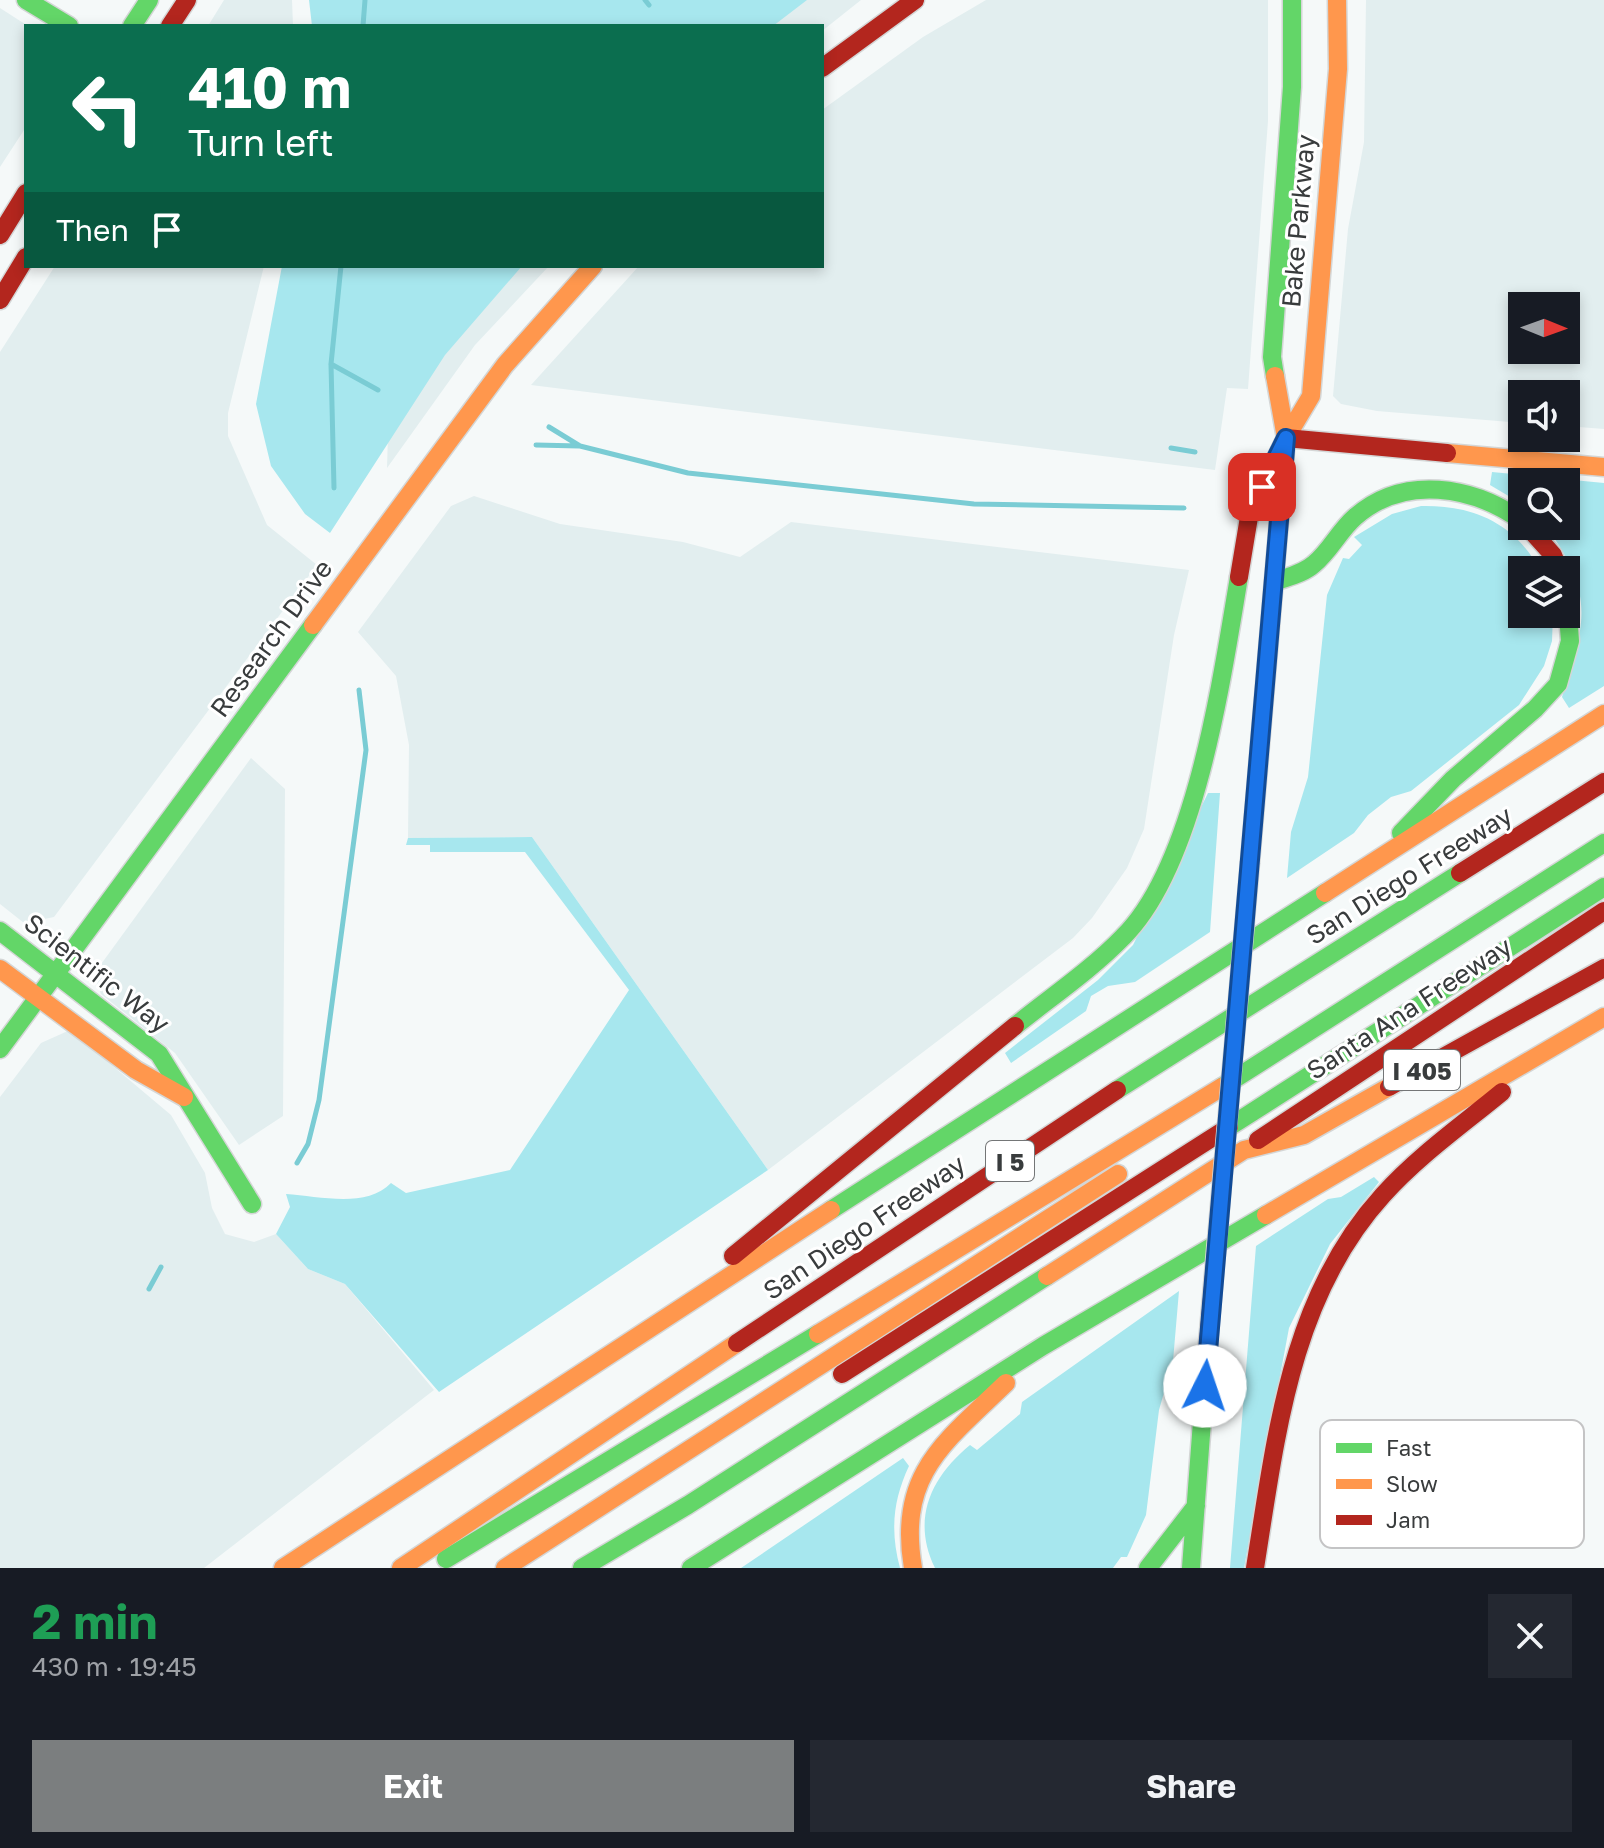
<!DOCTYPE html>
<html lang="en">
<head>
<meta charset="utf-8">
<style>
	body { margin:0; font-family:"Golos Text",sans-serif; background:#242831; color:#f1f3f6; height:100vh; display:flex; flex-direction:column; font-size:30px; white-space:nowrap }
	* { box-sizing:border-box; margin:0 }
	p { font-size:26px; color:#9ea1a6 }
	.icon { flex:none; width:44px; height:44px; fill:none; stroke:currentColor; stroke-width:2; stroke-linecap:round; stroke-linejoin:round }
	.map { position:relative; height:1568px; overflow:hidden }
	.panel { display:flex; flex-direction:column; background:#171b24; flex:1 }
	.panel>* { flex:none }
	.banner { position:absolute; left:24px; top:24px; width:800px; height:244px; border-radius:0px; box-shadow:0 4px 12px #0003; background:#0b6e4f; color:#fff; overflow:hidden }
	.needle { width:52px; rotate:91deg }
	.tools { position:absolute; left:1508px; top:292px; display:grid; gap:16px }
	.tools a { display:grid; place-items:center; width:72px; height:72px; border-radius:0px; background:#171b24; box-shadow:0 4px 12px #0003; font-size:40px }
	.pin { position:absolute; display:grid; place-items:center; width:68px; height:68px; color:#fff; margin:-34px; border-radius:16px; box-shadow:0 4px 12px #0006 }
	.me { position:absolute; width:88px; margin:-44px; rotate:4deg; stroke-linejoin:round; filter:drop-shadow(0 0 6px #0008) }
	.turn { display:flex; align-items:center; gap:28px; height:168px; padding:0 32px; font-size:36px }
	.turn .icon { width:104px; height:104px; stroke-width:2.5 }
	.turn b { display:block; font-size:56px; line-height:68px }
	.then { display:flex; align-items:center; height:76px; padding:0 32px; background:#0003; gap:16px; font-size:30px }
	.round { display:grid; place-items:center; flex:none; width:84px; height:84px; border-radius:0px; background:#242831 }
	.summary { display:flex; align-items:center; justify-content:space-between; height:136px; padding:0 32px }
	h1 { font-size:48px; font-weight:700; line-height:60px; color:#1e9e55 }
	.action { display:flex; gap:16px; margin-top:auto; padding:16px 32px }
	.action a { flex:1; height:92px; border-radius:0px; background:#7b7e7f; color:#fff; font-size:32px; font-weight:700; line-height:92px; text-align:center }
	.action a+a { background:#242831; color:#f1f3f6 }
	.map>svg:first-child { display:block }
</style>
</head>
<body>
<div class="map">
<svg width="1604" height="1568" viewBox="0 0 1604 1568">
	<rect width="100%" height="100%" fill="#f5f9f9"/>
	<path fill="#e2eeef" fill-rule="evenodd" d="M224 0H292L293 26H208Z
		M683 0H861L822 31V26H679Z
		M986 0H1268V121L1248 389 1227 388 1215 470 531 385 639 266H822V110L923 37Z
		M1366 0H1604V429L1566 426V394H1522V423L1377 411 1341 404 1333 396 1348 229 1364 142ZM1522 306H1566V350H1522Z
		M0 8 28 26 26 127 0 167Z
		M55 266H264L228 413V436L267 525 317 565 54 917 24 923 0 904V352Z
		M393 266H549L475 345 387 468Z
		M474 496 560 524 683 542 740 557 791 522 1189 570 1174 635 1144 829 1127 868 1092 918 1073 938 768 1170 532 837 408 838 409 745 396 676 358 632 451 506Z
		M251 758 285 789 283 1116 239 1145 175 1053 101 994 97 984 99 967Z
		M70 1030 171 1115 205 1173 212 1208 225 1234 254 1242 276 1234 308 1269 345 1284 434 1390 204 1568H0V1097L41 1043Z"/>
	<path fill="#a7e7ee" d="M309 0H807L773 26H312Z
		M282 266H522L445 355 330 533 305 514 271 466 256 404Z
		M1492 472 1604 483V686L1569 708 1562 697C1586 621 1595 595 1546 526H1566V482H1522V504L1490 485Z
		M1421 506C1472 505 1514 522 1540 570H1522V614H1553L1552 641 1544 666 1519 705 1411 791 1391 797 1368 815 1354 833 1287 878 1291 832 1308 777 1327 595 1343 558 1349 559 1362 545 1354 537 1392 514Z
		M1208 793H1220L1210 932 1135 982 1108 986 1091 996 1086 1011 1011 1063 1005 1053 1098 980 1133 945Z
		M532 837 768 1170 439 1392 345 1284 308 1269 276 1234 290 1207 286 1194C319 1196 366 1209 391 1183L406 1193 510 1170 629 990 525 852H430V845H406L408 838Z
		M1374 1177 1379 1182 1330 1244 1289 1328 1244 1568H1230L1256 1246 1328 1199 1341 1197Z
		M1179 1291 1173 1361 1159 1410 1146 1515 1127 1557H1121L1113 1568H935C911 1519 931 1477 970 1445L977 1450 1020 1414 1022 1402Z
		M903 1458 909 1466C893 1500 890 1531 900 1568H741Z"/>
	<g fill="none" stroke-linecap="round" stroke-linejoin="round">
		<path stroke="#7accd4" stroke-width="5" d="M645 0 649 5
			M363 26 365 0
			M331 364 378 390
			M549 427 580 446 688 473 974 504 1184 508
			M536 445 579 446
			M1171 448 1195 452
			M334 488 331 364 341 266
			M297 1163 308 1144 319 1100 366 750 359 690
			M149 1289 161 1267"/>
		<defs>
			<path id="fast" d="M26 0 69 26
				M132 26 149 0
				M1275 376 1272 357 1292 87V0
				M1274 582C1287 577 1303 574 1314 564 1330 551 1339 531 1355 517 1404 474 1473 486 1522 521
				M1401 833 1453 779 1535 709 1558 684 1570 641 1566 588
				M0 931 159 1054 252 1204
				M1015 1026C1051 997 1091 970 1123 937 1196 865 1222 677 1239 577
				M0 1049 313 625
				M1222 1087 1604 843
				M1117 1090 1460 873
				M1229 1127 1604 887
				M831 1210 1325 893
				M446 1559 818 1334
				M582 1568 688 1505 1047 1276
				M691 1568 1043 1346 1266 1215
				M1148 1568 1196 1506
				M1191 1568 1207 1355"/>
			<path id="slow" d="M1286 438 1311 396 1338 69 1337 0
				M1447 453 1604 467
				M313 625 505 365 593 266
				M1250 862 1286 438 1275 376
				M1325 893 1604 714
				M0 969 136 1070 184 1097
				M1266 1215 1604 1017
				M1047 1276 1244 1150 1304 1135 1389 1087
				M818 1334 1222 1087
				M283 1568 831 1210
				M401 1568 737 1343
				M505 1568 1118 1174
				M913 1568C897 1474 944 1443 1006 1383"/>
			<path id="jam" d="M170 26 187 0
				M822 68 915 0
				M0 235 26 193
				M0 300 26 257
				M1527 526 1553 555 1559 570
				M1239 577 1250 511 1286 438 1447 453
				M1460 873 1604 782
				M1389 1087 1604 968
				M1258 1140 1604 911
				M733 1256 1015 1026
				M737 1343 1117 1090
				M842 1374 1229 1127
				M1255 1568C1276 1437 1290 1297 1383 1195 1418 1156 1462 1125 1502 1092"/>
		</defs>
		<use href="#fast" stroke="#d4d6d6" stroke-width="21"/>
		<use href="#slow" stroke="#d4d6d6" stroke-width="21"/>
		<use href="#jam" stroke="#d4d6d6" stroke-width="21"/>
		<use href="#fast" stroke="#63d668" stroke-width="18"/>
		<use href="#slow" stroke="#ff974d" stroke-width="18"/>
		<use href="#jam" stroke="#b3261e" stroke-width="18"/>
		<defs>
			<path id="jam-bridge" d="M1207 1355 1250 862"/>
		</defs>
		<use href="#jam-bridge" stroke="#d4d6d6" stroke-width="21" stroke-linecap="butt"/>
		<use href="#jam-bridge" stroke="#b3261e" stroke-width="18"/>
	</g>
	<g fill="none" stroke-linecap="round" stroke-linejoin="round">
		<defs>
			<path id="route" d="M1205 1386 1286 438 1262 487"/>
		</defs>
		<use href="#route" stroke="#114b97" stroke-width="20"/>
		<use href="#route" stroke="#1a73e8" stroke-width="14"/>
	</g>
	<g text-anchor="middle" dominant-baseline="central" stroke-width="6" stroke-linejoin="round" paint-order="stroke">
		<g fill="#fff" stroke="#747677" stroke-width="2">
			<rect x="1384" y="1050" width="76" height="40" rx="6"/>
			<rect x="986" y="1141" width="48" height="40" rx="6"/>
		</g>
		<g font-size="24" font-weight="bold" fill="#393c3d">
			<text x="1422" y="1070">I 405</text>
			<text x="1010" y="1161">I 5</text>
		</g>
		<g font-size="26" fill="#393c3d" stroke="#fff">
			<text transform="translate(1298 221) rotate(-85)">Bake Parkway</text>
			<text transform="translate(271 638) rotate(-54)">Research Drive</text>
			<text transform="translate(1409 875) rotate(-32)">San Diego Freeway</text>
			<text transform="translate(97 973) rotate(38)">Scientific Way</text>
			<text transform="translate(1409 1008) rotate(-33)">Santa Ana Freeway</text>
			<text transform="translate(864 1227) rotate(-34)">San Diego Freeway</text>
		</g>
	</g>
	<rect x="1320" y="1420" width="264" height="128" rx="12" fill="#fff" stroke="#c4c4c5" stroke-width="2"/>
	<rect x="1336" y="1443" width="36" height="10" fill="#63d668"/>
	<rect x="1336" y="1479" width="36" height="10" fill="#ff974d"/>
	<rect x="1336" y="1515" width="36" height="10" fill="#b3261e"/>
	<g font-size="22" fill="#393c3d">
		<text x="1386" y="1456">Fast</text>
		<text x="1386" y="1492">Slow</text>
		<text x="1386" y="1528">Jam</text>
	</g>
</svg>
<div class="tools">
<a><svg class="needle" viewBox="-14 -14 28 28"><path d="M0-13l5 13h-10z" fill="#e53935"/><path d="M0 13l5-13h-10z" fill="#9ea1a6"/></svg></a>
<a><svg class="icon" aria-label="sound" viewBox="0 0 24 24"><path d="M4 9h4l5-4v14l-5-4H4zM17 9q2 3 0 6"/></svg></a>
<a><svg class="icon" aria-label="search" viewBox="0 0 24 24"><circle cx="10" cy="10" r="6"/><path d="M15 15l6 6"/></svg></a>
<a><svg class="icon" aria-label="layers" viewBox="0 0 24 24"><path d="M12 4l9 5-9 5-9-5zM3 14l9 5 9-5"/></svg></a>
</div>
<div class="pin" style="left:1262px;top:487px;background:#d93025"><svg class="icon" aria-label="arrive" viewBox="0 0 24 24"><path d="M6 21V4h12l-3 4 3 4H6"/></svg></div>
<svg class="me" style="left:1205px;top:1386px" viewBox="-20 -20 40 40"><circle r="19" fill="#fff"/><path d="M0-13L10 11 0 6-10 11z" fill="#1a73e8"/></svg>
<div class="banner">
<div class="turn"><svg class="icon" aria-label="left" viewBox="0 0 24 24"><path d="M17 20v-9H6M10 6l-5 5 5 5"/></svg><div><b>410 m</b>Turn left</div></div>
<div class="then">Then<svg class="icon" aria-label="arrive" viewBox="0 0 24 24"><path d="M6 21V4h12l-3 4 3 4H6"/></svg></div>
</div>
</div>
<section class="panel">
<div class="summary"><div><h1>2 min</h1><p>430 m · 19:45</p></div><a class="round"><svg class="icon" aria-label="close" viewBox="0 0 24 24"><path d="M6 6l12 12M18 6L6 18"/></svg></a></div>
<div class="action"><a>Exit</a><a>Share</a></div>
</section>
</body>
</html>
